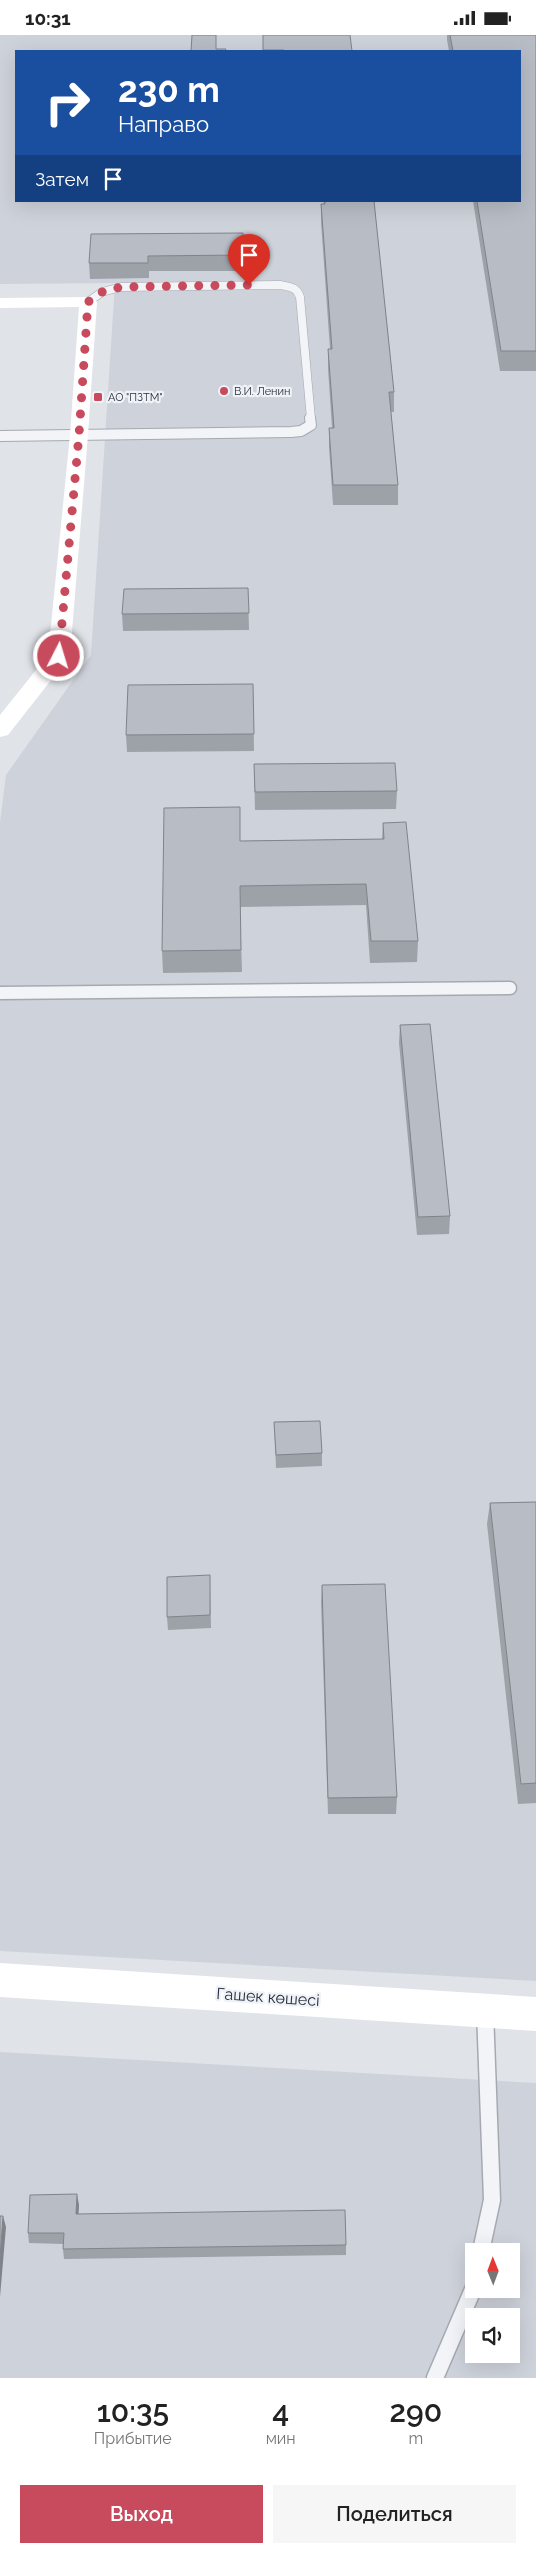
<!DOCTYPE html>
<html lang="ru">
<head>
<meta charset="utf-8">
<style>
	body { margin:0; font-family:Raleway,sans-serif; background:#f6f6f6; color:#222; height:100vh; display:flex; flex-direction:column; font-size:19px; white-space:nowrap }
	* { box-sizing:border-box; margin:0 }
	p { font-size:16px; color:#767676 }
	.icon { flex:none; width:28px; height:28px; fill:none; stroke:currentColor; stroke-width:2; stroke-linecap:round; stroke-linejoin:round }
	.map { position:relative; height:2343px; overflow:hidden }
	.panel { display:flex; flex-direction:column; background:#fff; flex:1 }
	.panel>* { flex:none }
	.guide { position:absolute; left:15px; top:15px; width:506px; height:152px; border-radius:0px; box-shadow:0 5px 20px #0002; background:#1a4fa0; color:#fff; overflow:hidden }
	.needle { width:32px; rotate:359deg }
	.buttons { position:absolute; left:465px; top:2208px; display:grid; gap:10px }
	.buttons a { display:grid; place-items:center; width:55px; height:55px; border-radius:0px; background:#fff; box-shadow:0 5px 20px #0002; font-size:25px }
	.pin { position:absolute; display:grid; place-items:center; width:42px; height:42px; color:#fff; margin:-51px -21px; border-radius:50% 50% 50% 0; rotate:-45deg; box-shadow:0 0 5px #0007 }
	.pin .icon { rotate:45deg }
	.me { position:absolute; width:55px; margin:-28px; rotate:5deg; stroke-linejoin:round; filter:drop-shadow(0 0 4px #0008) }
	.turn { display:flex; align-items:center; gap:18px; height:105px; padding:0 20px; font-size:22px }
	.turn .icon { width:65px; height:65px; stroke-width:2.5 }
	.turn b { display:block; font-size:35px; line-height:42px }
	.then { display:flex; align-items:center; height:48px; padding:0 20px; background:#0003; gap:10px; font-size:19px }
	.eta { display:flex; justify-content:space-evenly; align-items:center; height:85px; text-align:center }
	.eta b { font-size:30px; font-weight:600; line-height:35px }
	.button { display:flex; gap:10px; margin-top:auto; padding:10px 20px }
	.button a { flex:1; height:58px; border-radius:0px; background:#c84a5d; color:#fff; font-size:20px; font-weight:600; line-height:58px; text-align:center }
	.button a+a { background:#f6f6f6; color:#222 }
	.status { display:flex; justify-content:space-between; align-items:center; height:35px; padding:0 25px; background:#fff; direction:ltr }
	.status svg { height:14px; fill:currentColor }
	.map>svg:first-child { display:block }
</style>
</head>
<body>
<div class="status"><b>10:31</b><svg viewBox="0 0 49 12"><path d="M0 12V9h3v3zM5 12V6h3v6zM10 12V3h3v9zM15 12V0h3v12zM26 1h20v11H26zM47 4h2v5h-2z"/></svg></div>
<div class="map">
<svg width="536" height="2343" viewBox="0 0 536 2343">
	<rect width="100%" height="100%" fill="#e0e3e8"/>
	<path fill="#ced2da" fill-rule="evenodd" d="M0 0H536V1946L0 1916V787L6 740 91 620 115 248 0 249ZM16 16H520V166H16Z
		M0 2017 536 2048V2343H0ZM474 2216H511V2254H474ZM474 2281H511V2319H474Z"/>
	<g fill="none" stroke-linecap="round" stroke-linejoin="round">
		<defs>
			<path id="lane-far3" d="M88 267 102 257 121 252 280 250C290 252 297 252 300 262L311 384"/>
			<path id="lane-far2" d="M0 401 291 397 301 396 311 390 310 383"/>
			<path id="lane-far1" d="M0 958 510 953"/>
			<path id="lane" d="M481 2216 492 2165 485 1976
				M435 2343 474 2252"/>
		</defs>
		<use href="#lane-far3" stroke="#a5aab2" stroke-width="9"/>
		<use href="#lane-far2" stroke="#a5aab2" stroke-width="12"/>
		<use href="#lane-far1" stroke="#a5aab2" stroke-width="15"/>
		<use href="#lane" stroke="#a5aab2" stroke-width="19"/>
		<use href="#lane-far3" stroke="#f2f4f7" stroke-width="8"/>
		<use href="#lane-far2" stroke="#f2f4f7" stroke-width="10"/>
		<use href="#lane-far1" stroke="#f2f4f7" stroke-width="12"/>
		<use href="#lane" stroke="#f2f4f7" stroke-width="16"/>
		<path fill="#fff" fill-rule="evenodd" d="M88 262 94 263 97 267 88 400 70 621 8 700 0 702V680L48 620 70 400 79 272 0 273V263Z
			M0 1928 536 1962V1996L0 1962Z"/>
	</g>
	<path fill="#9da2a9" d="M263 0 352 16H263Z
		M447 0H536V336H500L473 166H520V16H449L447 5Z
		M323 166H374L394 357V377H391L398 450V470H333L329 412V393H332L328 334V314H330L321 187V169H324Z
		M243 198V236H149V243L90 244 89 228Z
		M248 553 249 595 123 596 122 579Z
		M253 649 254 716 127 717 126 700Z
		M254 729 397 756 396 774 255 775Z
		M383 788 418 906 417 927 370 928 366 870 240 872 242 937 163 938 162 916 240 806 382 804Z
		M400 990 450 1181 449 1199 417 1200 399 1008Z
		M274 1387 322 1418V1431L276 1433Z
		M536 1467V1768L518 1769 487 1489 490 1468Z
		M210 1540 211 1593 168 1595 167 1582Z
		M322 1550 397 1762 396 1779H328L321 1567Z
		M79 2170 78 2179 346 2210V2220L64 2224 63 2214V2209L29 2208 28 2198Z"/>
	<path fill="#80848a" d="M77 2159 79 2170 78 2189 76 2179Z
		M3 2181 6 2192 0 2262V2223Z"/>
	<path fill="#b7bcc5" stroke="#80848a" d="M192 0H216V14H226L225 16H191Z
		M263 0H350L352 16H284V15H263Z
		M450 0H536V316H501L477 166H520V16H453Z
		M325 166H374L394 357H389L398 450H333L329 393H334L328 314H332L321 169H325Z
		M243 198V220L148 221V228H89L91 199Z
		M248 553 249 578 122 579 124 554Z
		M253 649 254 699 126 700 128 650Z
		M395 728 397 756 255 757 254 729Z
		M240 772V806L384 804 383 788 406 787 418 906H371L366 849 240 851 241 915 162 916 164 773Z
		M430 989 450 1181 418 1182 400 990Z
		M320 1386 322 1418 276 1420 274 1387Z
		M536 1467V1748L521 1749 490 1468Z
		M210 1540V1580L167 1582V1542Z
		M385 1549 397 1762 328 1763 322 1550Z
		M77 2159 76 2179 345 2175 346 2210 63 2214 64 2198H28L30 2160Z
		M0 2181H3L0 2223Z"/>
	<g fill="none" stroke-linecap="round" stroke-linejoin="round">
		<path stroke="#c84a5d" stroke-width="9" stroke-dasharray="0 16.2" d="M59 621 79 400 88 267 102 257 121 252 249 250"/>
	</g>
	<g fill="#c84a5d" stroke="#eff2f6" stroke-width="2">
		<circle cx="224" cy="356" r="5"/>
		<rect x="93" y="357" width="10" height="10" rx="2.5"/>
	</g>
	<g text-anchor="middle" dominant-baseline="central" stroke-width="4.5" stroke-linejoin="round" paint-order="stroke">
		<g font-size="11" fill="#29313f" stroke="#eff2f6" text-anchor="start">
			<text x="234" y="356">В.И. Ленин</text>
			<text x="108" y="362">АО "ПЗТМ"</text>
		</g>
		<g font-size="16" fill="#29313f" stroke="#eff2f6">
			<text transform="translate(268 1962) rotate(4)">Гашек көшесі</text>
		</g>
	</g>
</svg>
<div class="buttons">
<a><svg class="needle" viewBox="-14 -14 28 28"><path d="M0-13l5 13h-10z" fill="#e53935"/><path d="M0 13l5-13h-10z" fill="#767676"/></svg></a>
<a><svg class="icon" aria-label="sound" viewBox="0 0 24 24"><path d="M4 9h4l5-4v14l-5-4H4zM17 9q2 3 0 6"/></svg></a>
</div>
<div class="pin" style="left:249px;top:250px;background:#d93025"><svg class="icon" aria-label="arrive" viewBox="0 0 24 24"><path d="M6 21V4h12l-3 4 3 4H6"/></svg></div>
<svg class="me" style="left:59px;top:621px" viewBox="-20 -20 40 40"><circle r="17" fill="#c84a5d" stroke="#fff" stroke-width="3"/><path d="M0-11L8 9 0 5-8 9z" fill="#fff"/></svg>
<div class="guide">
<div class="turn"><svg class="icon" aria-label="right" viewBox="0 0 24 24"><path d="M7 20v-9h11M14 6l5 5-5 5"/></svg><div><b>230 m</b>Направо</div></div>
<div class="then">Затем<svg class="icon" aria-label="arrive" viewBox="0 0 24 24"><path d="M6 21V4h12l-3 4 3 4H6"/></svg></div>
</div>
</div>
<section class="panel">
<div class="eta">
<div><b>10:35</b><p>Прибытие</p></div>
<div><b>4</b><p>мин</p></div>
<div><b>290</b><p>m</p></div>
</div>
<div class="button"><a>Выход</a><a>Поделиться</a></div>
</section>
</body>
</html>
